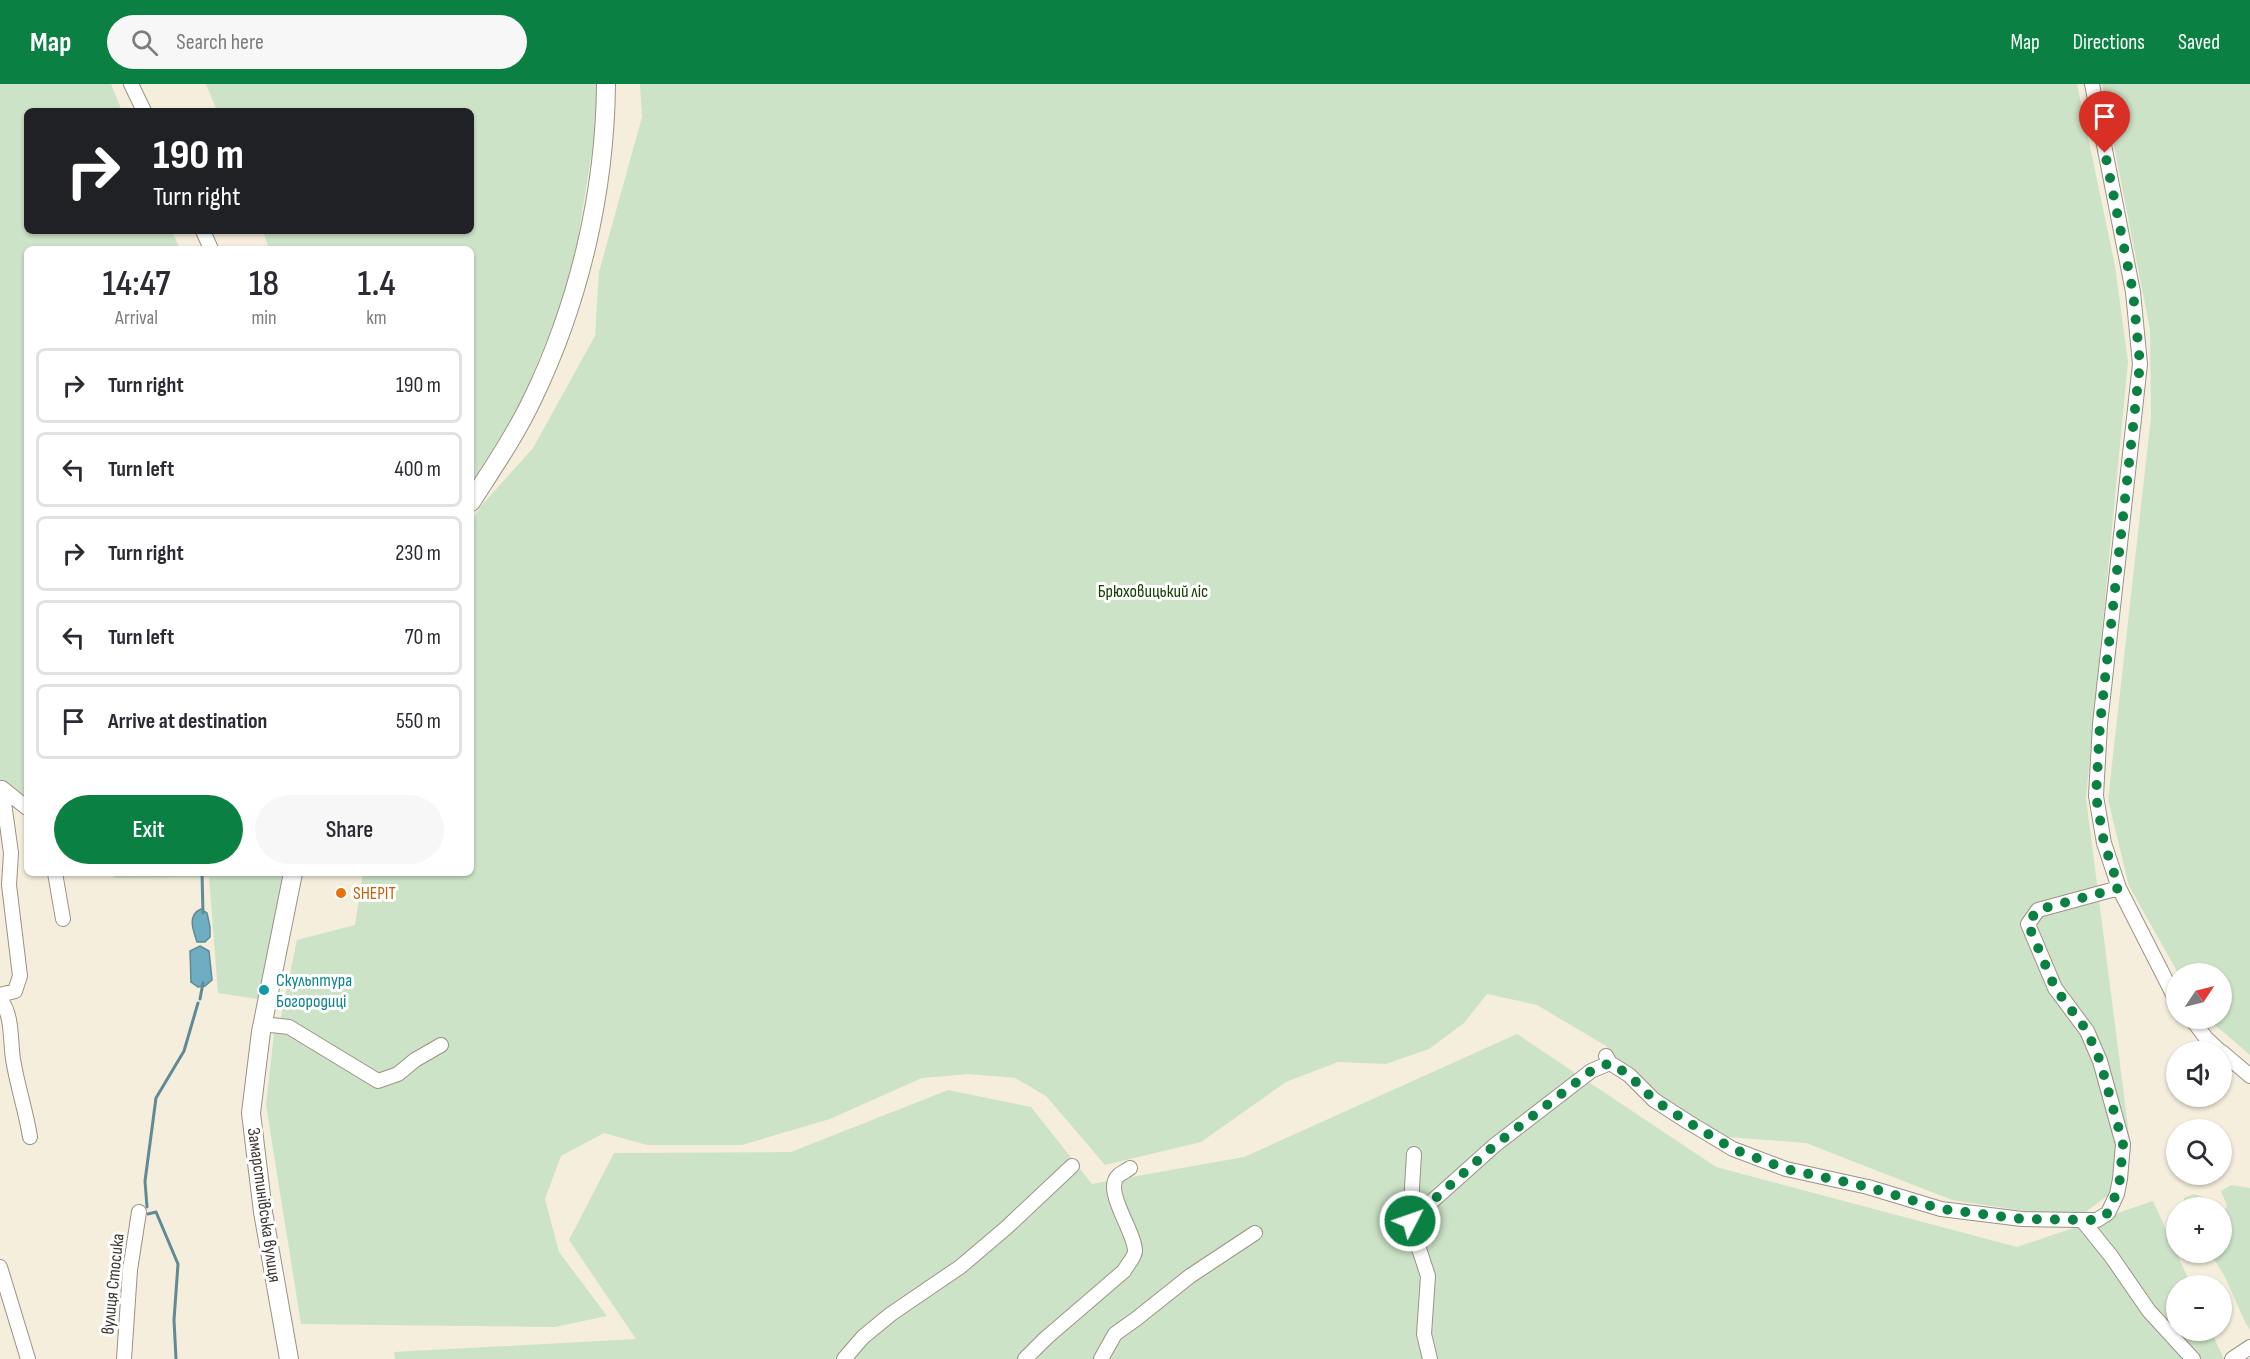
<!DOCTYPE html>
<html lang="en">
<head>
<meta charset="utf-8">
<style>
	body { margin:0; font-family:"Sofia Sans Condensed",sans-serif; background:#f7f7f7; color:#2b2b33; height:100vh; display:flex; flex-direction:column; font-size:22px; white-space:nowrap }
	* { box-sizing:border-box; margin:0 }
	p { font-size:20px; color:#7c7c81 }
	.icon { flex:none; width:33px; height:33px; fill:none; stroke:currentColor; stroke-width:2; stroke-linecap:round; stroke-linejoin:round }
	.map { position:relative; flex:1; overflow:hidden }
	.details { position:absolute; left:24px; top:162px; width:450px; height:630px; display:flex; flex-direction:column; background:#fff; border-radius:9px; box-shadow:0 2px 4px #0004 }
	.details>* { flex:none }
	.guide { position:absolute; left:24px; top:24px; width:450px; height:126px; border-radius:9px; box-shadow:0 2px 4px #0004; background:#202124; color:#fff; overflow:hidden }
	.needle { width:39px; rotate:55deg }
	.buttons { position:absolute; left:2166px; top:879px; display:grid; gap:12px }
	.buttons a { display:grid; place-items:center; width:66px; height:66px; border-radius:50%; background:#fff; box-shadow:0 2px 4px #0004; font-size:30px }
	.pin { position:absolute; display:grid; place-items:center; width:51px; height:51px; color:#fff; margin:-62px -26px; border-radius:50% 50% 50% 0; rotate:-45deg; box-shadow:0 0 6px #0007 }
	.pin .icon { rotate:45deg }
	.me { position:absolute; width:66px; margin:-33px; rotate:49deg; stroke-linejoin:round; filter:drop-shadow(0 0 4px #0008) }
	.turn { display:flex; align-items:center; gap:21px; height:126px; padding:0 30px; font-size:27px }
	.turn .icon { width:78px; height:78px; stroke-width:2.5 }
	.turn b { display:block; font-size:42px; line-height:51px }
	.eta { display:flex; justify-content:space-evenly; align-items:center; height:102px; text-align:center }
	.eta b { font-size:36px; font-weight:600; line-height:42px }
	.cta { display:flex; gap:12px; margin-top:auto; padding:12px 30px }
	.cta a { flex:1; height:69px; border-radius:36px; background:#0b8043; color:#fff; font-size:24px; font-weight:600; line-height:69px; text-align:center }
	.cta a+a { background:#f7f7f7; color:#2b2b33 }
	ul { padding:0; list-style:none }
	li { display:flex; align-items:center; gap:18px; height:75px; margin:0 12px 9px; padding:0 18px; border:3px solid #e1e1e2; border-radius:9px }
	li div { flex:1 }
	li b { display:block; font-size:22px }
	li em { font-style:normal }
	header { display:flex; align-items:center; gap:36px; box-sizing:border-box; height:84px; padding:0 30px; background:#0b8043; color:#fff }
	header strong { font-size:28px }
	nav { display:flex; gap:33px; margin-inline-start:auto; font-size:21px }
	.search { width:420px; height:54px; background:#f7f7f7; display:flex; align-items:center; gap:15px; box-sizing:border-box; padding:0 21px; border-radius:33px; color:#7c7c81; font-size:22px }
	.map>svg:first-child { display:block }
</style>
</head>
<body>
<header>
<strong>Map</strong>
<div class="search"><svg class="icon" aria-label="search" viewBox="0 0 24 24"><circle cx="10" cy="10" r="6"/><path d="M15 15l6 6"/></svg>Search here</div>
<nav><a>Map</a><a>Directions</a><a>Saved</a></nav>
</header>
<div class="map">
<svg width="2250" height="1275" viewBox="0 0 2250 1275">
	<rect width="100%" height="100%" fill="#f5eedd"/>
	<path fill="#cde3c7" d="M0 0H111L122 27H27V147H172L180 165H27V724L0 703Z
		M206 0H600L599 24 571 197 520 321 471 400V165H269L263 147H471V27H217Z
		M640 0H2077L2115 182 2128 278 2086 714 2131 1066 2116 1105 2083 1130 2050 1131 1952 1116 1806 1059 1714 1052 1629 991 1606 962 1537 921 1487 910 1464 939 1429 965 1386 980 1338 978 1286 998 1201 1058 1105 1081 1046 1012 1015 994 969 990 922 994 830 1035 742 1061H647L604 1049 561 1072 545 1115 559 1168 607 1232 555 1243 301 1240 266 1021 274 949 279 942 297 856 355 841 363 789H471V439L481 422 533 364 595 252 599 188 642 33Z
		M2102 0H2250V971L2208 935 2222 934V890L2178 889 2129 802 2108 716 2151 333 2150 246Z
		M109 789H285L258 915 218 909 209 793 116 794Z
		M1517 950 1716 1083 2017 1163 2153 1117 2191 1201 2176 1202V1246L2211 1247 2224 1275H395L394 1268 636 1255 569 1156 614 1069 791 1068 948 1006 1031 1023 1092 1100 1244 1073Z
		M2231 1101 2250 1104V1245L2246 1240 2224 1191 2210 1169 2222 1168V1131L2227 1122 2221 1107Z
		M2194 1110 2209 1115 2214 1123H2184V1114Z"/>
	<path fill="#6eadc2" stroke="#5f8a96" stroke-width="1.5" d="M201 825 207 829 210 843V853L205 858H197C193 846 187 831 201 825Z
		M200 862 209 867 212 896 205 902 198 903 191 898 190 867Z"/>
	<g fill="none" stroke-linecap="round" stroke-linejoin="round">
		<path stroke="#5f8a96" stroke-width="3" d="M202 789 203 829
			M200 915 203 899
			M147 1123 145 1097 156 1014 184 967 198 919
			M148 1130 156 1128 178 1180 174 1236 176 1275"/>
		<defs>
			<path id="minor" d="M131 0 144 27
				M2092 0 2133 208 2140 280 2100 640 2096 712 2104 759 2119 804 2176 916
				M203 147 211 165
				M2 704 27 724
				M55 789 63 835
				M0 911 15 907 20 892 9 801 11 769 2 704
				M0 915C13 931 10 956 13 975 17 1001 26 1027 30 1053
				M2191 934 2206 954 2221 968
				M262 940 289 943 378 997 398 990 415 976 441 961
				M2222 968 2250 992
				M1606 972 1610 979 1629 991 1654 1016 1688 1038 1733 1065 1786 1085 1868 1103 1941 1125 2022 1135 2082 1136 2111 1172 2149 1227 2193 1275
				M1414 1070 1410 1137 1428 1192 1424 1250 1430 1275
				M2082 1136H2097L2108 1129 2117 1110 2120 1095 2123 1060 2100 977 2087 947 2055 904 2028 840 2038 826 2119 804
				M1410 1137 1495 1061 1591 987 1610 979
				M0 1183 28 1275
				M124 1275 130 1186 139 1128
				M844 1275 863 1253 891 1230 960 1183 1006 1144 1072 1082
				M1025 1275 1046 1254 1124 1187C1127 1181 1135 1173 1135 1167 1135 1148 1103 1106 1118 1092 1121 1089 1126 1087 1130 1084
				M1101 1275 1115 1250 1136 1235 1190 1192 1255 1149
				M2232 1275 2250 1263"/>
			<path id="major" d="M471 418C492 385 515 352 532 316 579 219 605 109 606 0
				M289 1275 263 1128 251 1029 261 948 293 789"/>
		</defs>
		<use href="#minor" stroke="#9a9384" stroke-width="16"/>
		<use href="#major" stroke="#9a9384" stroke-width="20"/>
		<use href="#minor" stroke="#fff" stroke-width="14"/>
		<use href="#major" stroke="#fff" stroke-width="18"/>
	</g>
	<g fill="none" stroke-linecap="round" stroke-linejoin="round">
		<path stroke="#0b8043" stroke-width="10" stroke-dasharray="0 18" d="M1410 1137 1495 1061 1591 987 1610 979 1629 991 1654 1016 1688 1038 1733 1065 1786 1085 1868 1103 1941 1125 2022 1135 2097 1136 2108 1129 2116 1110 2120 1095 2123 1060 2100 977 2087 947 2055 904 2028 840 2037 826 2119 804 2104 759 2096 712 2100 640 2140 280 2133 208 2105 69"/>
	</g>
	<circle fill="#e8710a" stroke="#fff" stroke-width="2" cx="341" cy="809" r="6"/>
	<circle fill="#0f9aa8" stroke="#fff" stroke-width="2" cx="264" cy="906" r="6"/>
	<g text-anchor="middle" dominant-baseline="central" stroke-width="6" stroke-linejoin="round" paint-order="stroke">
		<g font-size="18" fill="#144000" stroke="#fff">
			<text x="1153" y="507">Брюховицький ліс</text>
		</g>
		<g font-size="18" fill="#c56008" stroke="#fff" text-anchor="start">
			<text x="353" y="809">SHEPIT</text>
		</g>
		<g font-size="18" fill="#0d838f" stroke="#fff" text-anchor="start">
			<text x="276" y="896">Скульптура<tspan x="276" dy="21">Богородиці</tspan></text>
		</g>
		<g font-size="18" fill="#3b3831" stroke="#fff">
			<text transform="translate(264 1121) rotate(82)">Замарстинівська вулиця</text>
			<text transform="translate(113 1200) rotate(-84)">вулиця Стосика</text>
		</g>
	</g>
</svg>
<div class="buttons">
<a><svg class="needle" viewBox="-14 -14 28 28"><path d="M0-13l5 13h-10z" fill="#e53935"/><path d="M0 13l5-13h-10z" fill="#7c7c81"/></svg></a>
<a><svg class="icon" aria-label="sound" viewBox="0 0 24 24"><path d="M4 9h4l5-4v14l-5-4H4zM17 9q2 3 0 6"/></svg></a>
<a><svg class="icon" aria-label="search" viewBox="0 0 24 24"><circle cx="10" cy="10" r="6"/><path d="M15 15l6 6"/></svg></a>
<a>+</a>
<a>−</a>
</div>
<div class="pin" style="left:2105px;top:69px;background:#d93025"><svg class="icon" aria-label="arrive" viewBox="0 0 24 24"><path d="M6 21V4h12l-3 4 3 4H6"/></svg></div>
<svg class="me" style="left:1410px;top:1137px" viewBox="-20 -20 40 40"><circle r="17" fill="#0b8043" stroke="#fff" stroke-width="3"/><path d="M0-11L8 9 0 5-8 9z" fill="#fff"/></svg>
<div class="guide">
<div class="turn"><svg class="icon" aria-label="right" viewBox="0 0 24 24"><path d="M7 20v-9h11M14 6l5 5-5 5"/></svg><div><b>190 m</b>Turn right</div></div>
</div>
<section class="details">
<div class="eta">
<div><b>14:47</b><p>Arrival</p></div>
<div><b>18</b><p>min</p></div>
<div><b>1.4</b><p>km</p></div>
</div>
<ul>
<li><svg class="icon" aria-label="right" viewBox="0 0 24 24"><path d="M7 20v-9h11M14 6l5 5-5 5"/></svg><div><b>Turn right</b></div><em>190 m</em></li>
<li><svg class="icon" aria-label="left" viewBox="0 0 24 24"><path d="M17 20v-9H6M10 6l-5 5 5 5"/></svg><div><b>Turn left</b></div><em>400 m</em></li>
<li><svg class="icon" aria-label="right" viewBox="0 0 24 24"><path d="M7 20v-9h11M14 6l5 5-5 5"/></svg><div><b>Turn right</b></div><em>230 m</em></li>
<li><svg class="icon" aria-label="left" viewBox="0 0 24 24"><path d="M17 20v-9H6M10 6l-5 5 5 5"/></svg><div><b>Turn left</b></div><em>70 m</em></li>
<li><svg class="icon" aria-label="arrive" viewBox="0 0 24 24"><path d="M6 21V4h12l-3 4 3 4H6"/></svg><div><b>Arrive at destination</b></div><em>550 m</em></li>
</ul>
<div class="cta"><a>Exit</a><a>Share</a></div>
</section>
</div>
</body>
</html>
